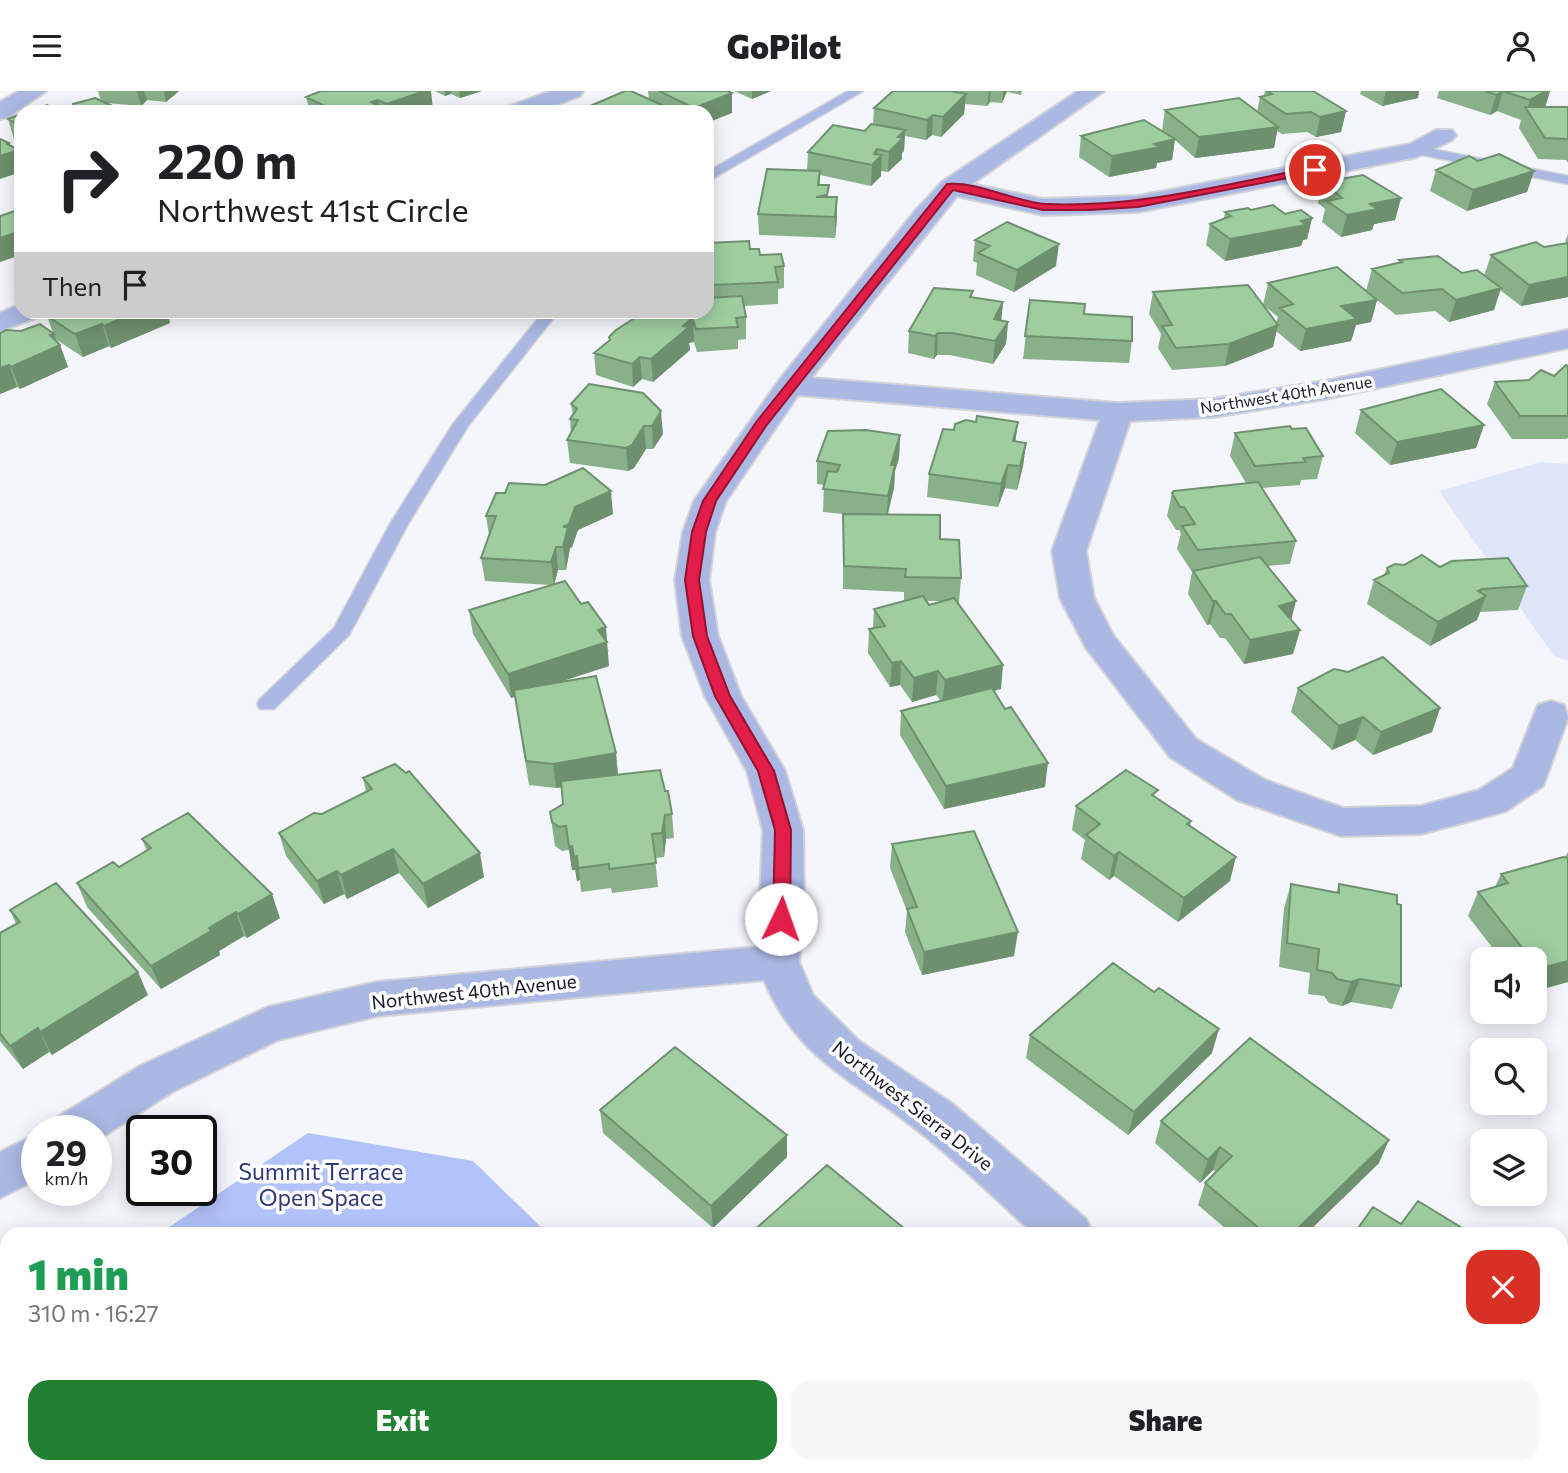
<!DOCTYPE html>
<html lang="en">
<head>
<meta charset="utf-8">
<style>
	body { margin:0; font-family:Commissioner,sans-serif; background:#f6f6f6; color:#202124; height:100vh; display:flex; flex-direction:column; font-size:26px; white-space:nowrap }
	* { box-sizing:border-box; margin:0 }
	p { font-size:23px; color:#757577 }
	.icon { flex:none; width:38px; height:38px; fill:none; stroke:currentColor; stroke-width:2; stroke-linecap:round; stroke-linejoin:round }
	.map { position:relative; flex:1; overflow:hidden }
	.sheet { position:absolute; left:0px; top:1136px; width:1568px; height:247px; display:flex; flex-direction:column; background:#fff; border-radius:21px 21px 0 0; box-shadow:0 4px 18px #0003 }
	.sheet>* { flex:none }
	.top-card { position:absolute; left:14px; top:14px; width:700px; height:214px; border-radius:21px; box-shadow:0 4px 18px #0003; background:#fff; color:#202124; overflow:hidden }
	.buttons { position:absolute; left:1470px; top:856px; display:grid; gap:14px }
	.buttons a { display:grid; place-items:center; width:77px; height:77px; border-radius:14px; background:#fff; box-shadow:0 4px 18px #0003; font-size:35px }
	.speed { position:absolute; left:21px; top:1024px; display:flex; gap:14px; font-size:35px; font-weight:700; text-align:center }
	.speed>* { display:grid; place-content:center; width:91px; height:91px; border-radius:50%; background:#fff; box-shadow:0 4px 18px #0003; line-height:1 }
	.speed small { font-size:18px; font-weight:400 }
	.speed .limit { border:4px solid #111; border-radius:10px; background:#fff; color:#111 }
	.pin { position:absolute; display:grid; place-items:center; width:60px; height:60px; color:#fff; margin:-30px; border:4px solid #fff; border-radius:50%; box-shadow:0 2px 7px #0007 }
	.me { position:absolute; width:77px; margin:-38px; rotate:3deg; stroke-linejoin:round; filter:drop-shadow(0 0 5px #0008) }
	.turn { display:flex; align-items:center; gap:24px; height:147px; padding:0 28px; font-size:32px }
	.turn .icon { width:91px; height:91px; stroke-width:2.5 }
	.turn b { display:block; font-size:49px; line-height:60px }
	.then { display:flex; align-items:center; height:66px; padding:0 28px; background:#0003; gap:14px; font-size:26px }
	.round { display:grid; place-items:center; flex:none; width:74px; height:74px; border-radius:21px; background:#f6f6f6 }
	.headline { display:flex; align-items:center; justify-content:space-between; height:119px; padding:0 28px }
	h1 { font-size:42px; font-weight:800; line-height:52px; color:#1e9e55 }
	.button { display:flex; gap:14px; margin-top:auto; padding:14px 28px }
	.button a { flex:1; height:80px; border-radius:21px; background:#218031; color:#fff; font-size:28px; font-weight:800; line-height:80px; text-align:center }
	.button a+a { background:#f6f6f6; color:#202124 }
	header { display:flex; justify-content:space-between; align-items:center; height:91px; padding:0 28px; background:#fff; font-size:32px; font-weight:800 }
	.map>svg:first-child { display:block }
</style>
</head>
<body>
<header><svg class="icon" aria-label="menu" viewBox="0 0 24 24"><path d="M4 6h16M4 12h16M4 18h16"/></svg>GoPilot<svg class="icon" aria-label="person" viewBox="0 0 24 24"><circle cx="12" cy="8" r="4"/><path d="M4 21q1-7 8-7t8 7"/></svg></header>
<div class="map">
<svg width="1568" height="1382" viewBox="0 0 1568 1382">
	<rect width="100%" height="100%" fill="#f5f6fc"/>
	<path fill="#dfe6fc" d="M1541 371 1568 373V570L1554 565 1439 400Z"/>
	<path fill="#b2c2fa" d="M308 1042 473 1070 548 1143H159Z
		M7 1246V1376H786L792 1382H0V1250Z"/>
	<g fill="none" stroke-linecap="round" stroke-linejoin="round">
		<defs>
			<path id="lane" d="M848 0H863L707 91V81Z
				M1417 55 1568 85V93L1412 62V56Z
				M544 220H559L468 335 408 433 349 544 274 618H260L257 613 260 608 334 537 390 433 453 333Z"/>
			<path id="street" d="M19 0H46L8 26 0 28V11Z
				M551 0H583L580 5 537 21H504L508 16Z
				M1078 0H1104L972 93 1043 108 1138 105 1410 53 1436 39H1452L1456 44 1452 49 1417 66 1138 121 1043 124 957 105 811 287 1118 312 1213 308 1325 290 1568 239V257L1325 308 1213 326 1130 330 1086 460 1094 507 1113 544 1196 648 1265 689 1343 717 1421 715 1479 699 1513 677 1538 614 1551 610 1564 614 1568 627 1543 695 1506 720 1492 724 1421 743 1341 745 1237 709 1170 666 1086 557 1060 507 1052 460 1100 329 798 304 726 410 715 441 709 489 718 545 741 605 785 680 803 739 804 806 799 871 813 904 859 950 954 1014 1086 1128 1093 1143H1034C997 1109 961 1074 922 1043 859 991 797 970 764 889L377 925 278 949 172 1001 96 1050V1040H51L58 1026 140 975 268 916 377 891 758 856 763 739 747 680 705 605 682 545 675 489 683 441 694 410 780 288 916 119 942 91Z
				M21 213V220H42L38 226 0 240V222Z
				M37 1043V1088L0 1107V1061Z
				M1294 1376H1352L1355 1382H1297Z"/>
		</defs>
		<use href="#lane" stroke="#d1d3d9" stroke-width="3"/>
		<use href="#street" stroke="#d1d3d9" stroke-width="4"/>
		<use href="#lane" fill="#abb8e3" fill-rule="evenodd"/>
		<use href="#street" fill="#abb8e3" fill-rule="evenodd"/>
	</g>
	<path fill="#88b089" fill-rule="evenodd" d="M98 0H179L166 11 147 9 141 15 106 12 61 21 101 10Z
		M321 0 433 18 424 21H310L306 6Z
		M435 0H482L460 7 451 3 445 5Z
		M648 0H728L732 22 576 21 649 8Z
		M734 0H771L752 8Z
		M893 0H1022L1021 4 1007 1 1002 12 990 11 987 15 965 13 964 23 941 46 932 44 926 49 905 45 904 60 902 62V68L888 81 881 80V85L871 95 820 84V94L828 106H837V127L835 147 759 144 758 123 807 80 808 61 865 40 873 33 874 17Z
		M1265 0H1313L1346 20 1341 41 1316 46 1307 41 1282 43 1277 40 1274 57 1195 67 1175 49 1172 69 1157 72 1156 77 1109 86 1079 66 1081 45 1167 43 1162 39 1165 19 1257 21 1260 6 1264 5Z
		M1361 0H1419L1418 7 1382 15 1360 3Z
		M1439 0H1550L1545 16H1568V72L1566 69 1538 68 1519 37 1521 29 1497 20 1490 24 1437 7Z
		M21 23V52L14 48 8 28Z
		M1478 70 1534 80 1527 101 1467 120 1430 100 1436 79Z
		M1323 91 1401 107 1395 129 1374 133 1372 139 1341 146 1322 131 1325 118 1318 112Z
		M1251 119 1312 127 1307 148 1303 149 1301 155 1225 170 1206 154 1210 133 1224 127 1225 121Z
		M1568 143V206L1521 215 1500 199 1494 219 1449 231 1435 220 1396 224 1366 200 1372 178 1398 172 1399 169 1462 182 1484 185 1491 164 1567 152 1565 151Z
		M975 149 1056 175 1014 201 976 184 977 172 973 170Z
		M707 152 750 158 784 175V197L778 198V213L744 215 746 226V248L738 249V258L697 261 694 251H691L689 252 690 259 653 291 642 288 633 296 596 284 594 262 609 250V246L657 227 678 226 691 222V220H707Z
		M1268 192 1377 209 1371 231 1356 234 1351 250 1300 260 1276 240 1273 256 1225 275 1172 279 1158 257 1161 243 1149 223 1153 201 1276 232 1278 226 1263 214Z
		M973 200 972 206 1003 211 1001 230 1008 231 1006 253 993 273 950 264H937L934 268 908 262 909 240Z
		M1030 209 1084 223 1132 250 1129 272 1023 268Z
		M57 220H167L170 232 111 257 109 255 83 266 55 248 56 250 60 254 68 276 20 298 17 296 0 303V242H53L47 225Z
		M182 220H214L193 228Z
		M1568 275V347L1566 348H1512L1487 313 1495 291 1529 289 1554 285Z
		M589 293 663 343 653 358H646L634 377 628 380 570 372 567 349 571 342 570 328 573 324 571 313Z
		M1361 319 1484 334 1476 357 1390 374 1355 342Z
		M976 331H1018L1015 350 1026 352 1023 375 1017 399 1005 397 998 416 927 406 929 383 954 339Z
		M1292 338 1323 365 1317 388 1301 389 1300 394 1262 397 1296 450 1290 473 1268 475 1291 529 1300 539 1293 563 1244 573 1225 547H1220L1210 533 1207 534 1188 503 1192 481 1177 458 1181 442 1179 439H1176L1167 425 1172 402 1246 392 1230 365 1235 342Z
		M900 344 899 367 895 380 894 397 888 423 940 448 961 487 959 511H956L1001 598 993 600 1045 696 944 718 900 644 901 620 941 610 936 604 912 611 900 594 890 596 868 562 869 538 873 537 874 518 908 509H904V501L843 498V423L823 421 824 394 817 393V370ZM926 510H942L929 514Z
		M613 423 578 439 572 456 570 457 566 479H558L554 493 609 560H607L609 575 558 591 616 662 618 684 665 700 672 723 674 747 666 748 664 766 655 767 658 796 612 802 611 797 581 801 580 789 577 790 575 779H572L569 759 562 760 555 755 550 721 563 713 562 696 556 697 529 694 515 606 511 607 473 543 469 519 551 494 485 490 481 467 489 444 486 425Z
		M1440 476 1527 495 1518 519 1480 521 1477 529 1430 555 1367 513 1374 489 1384 484 1387 477Z
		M1298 597 1440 617 1432 641 1373 664 1355 649 1332 659 1291 621Z
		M363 687 484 786 428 817 399 782 347 808 344 803 324 813 286 765 279 742 322 723 366 701Z
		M1156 707 1191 730 1190 736 1230 790 1178 831 1114 785 1109 789 1081 768 1085 749 1072 739 1076 715Z
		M142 748 280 827 247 847 244 845 219 860 220 864 161 898 87 816 77 792 119 776 147 760Z
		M892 753 1014 865 922 884 905 841 907 820 890 777Z
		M1568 761V891L1535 900V868H1501L1468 825 1478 801 1495 796 1501 783 1565 766Z
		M1291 793 1336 802 1339 793 1397 813 1401 895 1392 918 1351 911 1342 915 1329 912 1324 905 1308 903 1310 882 1279 876 1284 817Z
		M10 819 148 904 52 964 49 961 23 978 0 950V842L16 833Z
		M1030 944 1212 962 1128 1044 1026 967Z
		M600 1019 787 1066 713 1137 603 1042Z
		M1161 1030 1379 1072 1306 1143H1232L1198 1114 1205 1092 1216 1081 1213 1079 1200 1092 1155 1052Z
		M915 1376H1083L1077 1382H922Z
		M1511 1376H1561L1568 1382H1519Z"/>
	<path fill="#6f906f" d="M137 0H144L147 9 141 15Z
		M164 0H179L166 11Z
		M424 0H431L433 18 424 21H389L387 13Z
		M445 0H451V3L445 5Z
		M459 0H482L460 7Z
		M752 0H771L752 8Z
		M989 0H991L990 11 987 15Z
		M1003 0H1007L1002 12Z
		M1386 0H1419L1418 7 1382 15Z
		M1503 0 1497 20 1490 24 1496 4Z
		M1540 0H1550L1545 17 1527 19 1530 9Z
		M732 2V22L707 32V21H694V17Z
		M966 3 964 23 941 46 943 26Z
		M378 9 380 21H358L371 11Z
		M662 14V21H644Z
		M1346 20 1341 41 1316 46 1320 26Z
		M933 24 932 44 926 49 927 29Z
		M1278 36 1274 57 1195 67 1199 46Z
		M905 39 904 60 902 62V68L888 81 889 61 898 46Z
		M1175 48 1172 69 1157 72 1156 77 1109 86 1112 65Z
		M9 52 12 61 19 59 21 66V81L0 88V65L7 53Z
		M877 58V69L882 64 881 85 871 95 872 74 874 63Z
		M1534 80 1527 101 1467 120 1473 99Z
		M837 106V127L835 147V126Z
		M1401 107 1395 129 1374 133 1372 139 1341 146 1347 124 1370 113Z
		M1312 127 1307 148 1303 149 1301 155 1225 170 1230 148Z
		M21 140V164L0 171V147Z
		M1059 153 1056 175 1014 201 1017 179Z
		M1568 186V206L1521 215 1529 194Z
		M1501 197 1494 219 1449 231 1456 209Z
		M1377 209 1371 231 1356 234 1351 250 1300 260 1306 238 1341 215Z
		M1003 211 1001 233 992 251 994 228Z
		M138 220H167L170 232 111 257 104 235Z
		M191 220H214L193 228Z
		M690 229H693L694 251 689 252 690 259 653 291 651 268 683 235Z
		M1008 231 1006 253 993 273 995 250Z
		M102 233 109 255 83 266 75 243Z
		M1278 234 1273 256 1225 275 1229 253Z
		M938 242 937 264 934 268 935 245Z
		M54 243 58 255 60 254 68 276 20 298 11 276 50 244Z
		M640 266 642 288 633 296 632 273Z
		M9 274 17 296 0 303V277Z
		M661 320 663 343 653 358 652 335Z
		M1018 331 1015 354 1013 350Z
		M1484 334 1476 357 1390 374 1397 351Z
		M644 335 646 358 634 377 628 380 626 357Z
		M900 344 899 367 895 380 894 397 886 428 891 374Z
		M1026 352 1023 375 1017 399 1020 375Z
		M1008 374 1005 397 998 416 1001 393Z
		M611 400 613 423 578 439 572 456 570 457 566 479 563 456V436L575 416Z
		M556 456 558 479 554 494 551 471Z
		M1482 498 1478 510 1486 505 1477 529 1430 555 1438 531Z
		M1213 510H1216L1210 533 1207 534Z
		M1296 510 1290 534 1279 515Z
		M606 536 609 575 511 607 508 583 598 539Z
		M1300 539 1293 563 1244 573 1250 549Z
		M901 570 900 594 890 596 892 572Z
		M1003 574 1001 598 942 613 945 589Z
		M938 580 936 604 912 611 914 587Z
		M1440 617 1432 641 1373 664 1381 641Z
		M1363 626 1355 649 1332 659 1339 635Z
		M616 662 618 686 556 697 553 673Z
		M1048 672 1045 696 944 718 946 695Z
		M665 724 666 748 664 766 662 742Z
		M572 755 575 779H572L569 756Z
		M393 758 399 782 347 808 341 784Z
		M1119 761 1114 785 1109 789 1114 765Z
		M480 762 484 786 428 817 423 793Z
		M577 765 580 789 577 790 574 766Z
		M1236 766 1230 790 1178 831 1184 807Z
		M337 780 344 803 324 813 317 790Z
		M272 803 280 827 247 847 238 823Z
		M236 821 244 845 219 860 220 864 161 898 151 875Z
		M1018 841 1014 865 922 884 924 861Z
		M1568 870V891L1535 900V885L1538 878Z
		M138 881 148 904 52 964 40 941Z
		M1360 888 1351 911 1342 915 1351 891Z
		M38 937 49 961 23 978 10 955Z
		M1219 938 1212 962 1128 1044 1134 1021Z
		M787 1044V1066L713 1137 711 1115Z
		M1389 1049 1379 1072 1306 1143H1292Z
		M1220 1056 1213 1079 1200 1092 1208 1069Z
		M1069 1376H1083L1077 1382H1063Z"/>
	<path fill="#9ecd9f" stroke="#6f906f" stroke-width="2" d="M321 0H424L387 13 378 9 371 11 376 14 364 20 358 21H337L306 6Z
		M625 0H631L662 14 644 21H576Z
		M659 0H728L732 2 694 17Z
		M893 0H951L966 3 943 26 933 24 927 29 874 17Z
		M1267 0H1313L1346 20 1320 26 1311 21 1286 23 1260 6 1272 3Z
		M1485 0H1546L1530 9 1503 0 1496 4Z
		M95 7 125 21H27L47 14 61 21 74 16 73 13Z
		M1239 7 1278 36 1199 46 1165 19Z
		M270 16 279 21H258Z
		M1525 16H1568V48L1545 47Z
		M21 23V35L8 28Z
		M1144 29 1175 48 1154 53 1160 56 1112 65 1081 45Z
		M871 33 905 39 898 46 903 47 889 61 877 58 874 63 882 64 872 74 808 61 833 34 865 40Z
		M0 48 9 52 7 53 19 59 0 65Z
		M1499 63 1534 80 1473 99 1436 79 1469 65 1478 70Z
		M767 78 820 80 818 94H829L827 104 816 106H837L835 126 758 123Z
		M1363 84 1401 107 1370 113 1378 118 1347 124 1327 110 1342 107 1323 91Z
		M1273 114 1285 123 1301 119 1312 127 1301 130 1306 134 1230 148 1210 133 1231 125 1225 121 1248 117 1251 119Z
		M21 118V140L0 147V125Z
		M1007 131 1059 153 1017 179 978 162 990 155 975 149Z
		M749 150 750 158H759L760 164 781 163 784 175 775 176 778 191 712 194 710 187H707V152Z
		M1536 151 1544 156 1568 152V186L1529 194 1491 164Z
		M1438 165 1462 182 1477 179 1501 197 1456 209 1442 198 1402 202 1372 178 1402 171 1399 169Z
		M1337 176 1377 209 1341 215 1357 228 1306 238 1280 217 1293 213 1268 192Z
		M1248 194 1278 234 1229 253 1176 257 1162 235 1172 234 1153 201Z
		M934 197 973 200 970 206 1003 211 994 228 1008 231 995 250 952 242H938L935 245 909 240Z
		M742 205 746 226 736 227 738 236 696 238 693 229H690L683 235 689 236 651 268 640 266 632 273 594 262 610 249 609 246 616 239 641 223 657 227 664 222 678 226 693 222 692 220H707V207Z
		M1030 209 1085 213 1084 223 1132 226V250L1025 245Z
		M57 220H138L104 235 102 233 75 243 47 225Z
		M40 233 54 243 50 244 60 254 11 276 9 274 0 277V242L6 239 21 240Z
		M1566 274 1568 275V325H1520L1495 291 1529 289 1541 279 1554 285Z
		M589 293 643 302 661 320 652 335H644L632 354 626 357 567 349 578 329 570 328 577 318 571 313Z
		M1441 298 1484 334 1397 351 1361 319Z
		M977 325 1018 331 1013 350 1026 352 1020 375 1008 374 1001 393 929 383 943 338 954 339 955 333 966 329 976 331Z
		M1290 335 1292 338 1306 337 1323 365 1303 367 1306 371 1255 375 1235 342Z
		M866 339 900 344 891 374H895L888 405 823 398 828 380 837 381 840 374 817 370 828 340Z
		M583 377 611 400 575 416 569 433 563 436H568L563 456H556L551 471 481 467 496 425H486L496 402H505L509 392 545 394Z
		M1258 391 1296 450 1198 459 1182 435 1195 433 1184 416H1180L1172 402 1174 400Z
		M843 423 940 424V448L959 449 961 487 905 486 906 478 844 475Z
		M1422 464 1440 476 1452 470 1508 467 1527 495 1482 498 1478 500 1486 505 1438 531 1374 489 1389 482 1387 477 1395 473 1404 474Z
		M1260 466 1296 510 1279 515 1300 539 1250 549 1231 523H1225L1216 510H1213L1193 480Z
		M565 490 581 513 588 511 606 536 598 539 607 551 508 583 469 519Z
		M923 505 929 514 954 507 1003 574 945 589 938 580 914 587 901 570 892 572 869 538 885 535 874 518Z
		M1383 566 1440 617 1381 641 1363 626 1339 635 1298 597 1334 578 1348 581Z
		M596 585 616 662 553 673 526 670 514 599Z
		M992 597 1005 618 1011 616 1048 672 946 695 901 620Z
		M395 673 406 682 409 680 480 762 423 793 393 758 341 784 337 780 317 790 279 742 314 722 322 723 372 698 363 687Z
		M660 679 665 700H668L672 723 665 724 662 742 652 743 656 772 609 778V773L578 777 577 765 574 766 572 755 569 756 566 735 559 736 552 731 550 721 563 713 561 690Z
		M1126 679 1158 699 1152 704 1191 730 1187 733 1236 766 1184 807 1119 761 1114 765 1086 744 1100 733 1076 715Z
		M188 722 272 803 238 823 236 821 209 837 211 840 151 875 77 792 113 771 119 776 151 757 142 748Z
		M974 740 1018 841 924 861 907 818 917 816 892 753Z
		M1563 766 1568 767V870L1538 878 1535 873V868H1531L1478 801 1508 792 1501 783Z
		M56 792 138 881 40 941 38 937 10 955 0 942V842L20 831 10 819Z
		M1291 793 1339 802V793L1397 804V813L1401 814V895L1360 888 1351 891 1337 888 1332 882 1317 879 1319 858 1287 852Z
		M1113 872 1154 901 1159 897 1219 938 1134 1021 1030 944Z
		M1250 947 1389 1049 1292 1143H1266L1205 1092 1232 1065 1220 1056 1208 1069 1161 1030Z
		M675 956 787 1044 711 1115 600 1019Z
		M827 1074 911 1143H750Z
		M1418 1110 1472 1143H1354L1373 1116 1401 1133Z
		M1568 1249V1382H1559L1550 1376H1561V1258Z
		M940 1376H1069L1063 1382H947Z"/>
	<path fill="#e11d48" stroke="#92132f" stroke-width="2" d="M1315 76 1320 79 1319 81 1138 116 1089 119H1043L953 99 766 335 716 410 706 441 699 489 707 545 730 605 774 680 791 739 790 828 781 834 775 832 773 828 775 739 758 680 715 605 693 545 685 489 692 441 703 410 757 330 947 93C977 90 1015 111 1046 113 1137 117 1227 93 1315 76Z"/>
	<g text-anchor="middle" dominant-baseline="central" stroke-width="7" stroke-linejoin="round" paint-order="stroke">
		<g font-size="16" fill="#171a22" stroke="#fff">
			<text transform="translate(1286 303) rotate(-9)">Northwest 40th Avenue</text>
		</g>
		<g font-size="19" fill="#171a22" stroke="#fff">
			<text transform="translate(474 900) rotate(-6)">Northwest 40th Avenue</text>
			<text transform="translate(913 1014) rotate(38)">Northwest Sierra Drive</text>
		</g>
		<g font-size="23" fill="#2d397a" stroke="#fff">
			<text x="321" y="1080">Summit Terrace<tspan x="321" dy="26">Open Space</tspan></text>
		</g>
	</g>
</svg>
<div class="buttons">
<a><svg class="icon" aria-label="sound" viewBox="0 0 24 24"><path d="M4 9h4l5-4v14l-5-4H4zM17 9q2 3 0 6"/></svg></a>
<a><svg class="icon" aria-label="search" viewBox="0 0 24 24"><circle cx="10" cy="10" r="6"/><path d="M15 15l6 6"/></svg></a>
<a><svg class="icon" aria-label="layers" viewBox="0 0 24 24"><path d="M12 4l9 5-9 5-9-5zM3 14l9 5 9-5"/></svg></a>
</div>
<div class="speed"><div>29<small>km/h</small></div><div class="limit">30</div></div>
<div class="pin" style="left:1315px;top:79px;background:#d93025"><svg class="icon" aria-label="arrive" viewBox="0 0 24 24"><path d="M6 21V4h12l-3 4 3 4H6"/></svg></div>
<svg class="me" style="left:781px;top:828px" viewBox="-20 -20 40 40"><circle r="19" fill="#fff"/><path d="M0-13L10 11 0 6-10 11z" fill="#e11d48"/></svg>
<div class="top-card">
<div class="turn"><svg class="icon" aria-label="right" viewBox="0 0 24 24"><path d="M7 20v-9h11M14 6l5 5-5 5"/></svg><div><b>220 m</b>Northwest 41st Circle</div></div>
<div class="then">Then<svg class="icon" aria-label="arrive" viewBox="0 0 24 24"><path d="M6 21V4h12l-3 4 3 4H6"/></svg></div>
</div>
<section class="sheet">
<div class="headline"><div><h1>1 min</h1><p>310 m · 16:27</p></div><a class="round" style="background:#d93025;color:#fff"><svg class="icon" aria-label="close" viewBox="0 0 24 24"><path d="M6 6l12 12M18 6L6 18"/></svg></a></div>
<div class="button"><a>Exit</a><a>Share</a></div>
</section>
</div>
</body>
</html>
